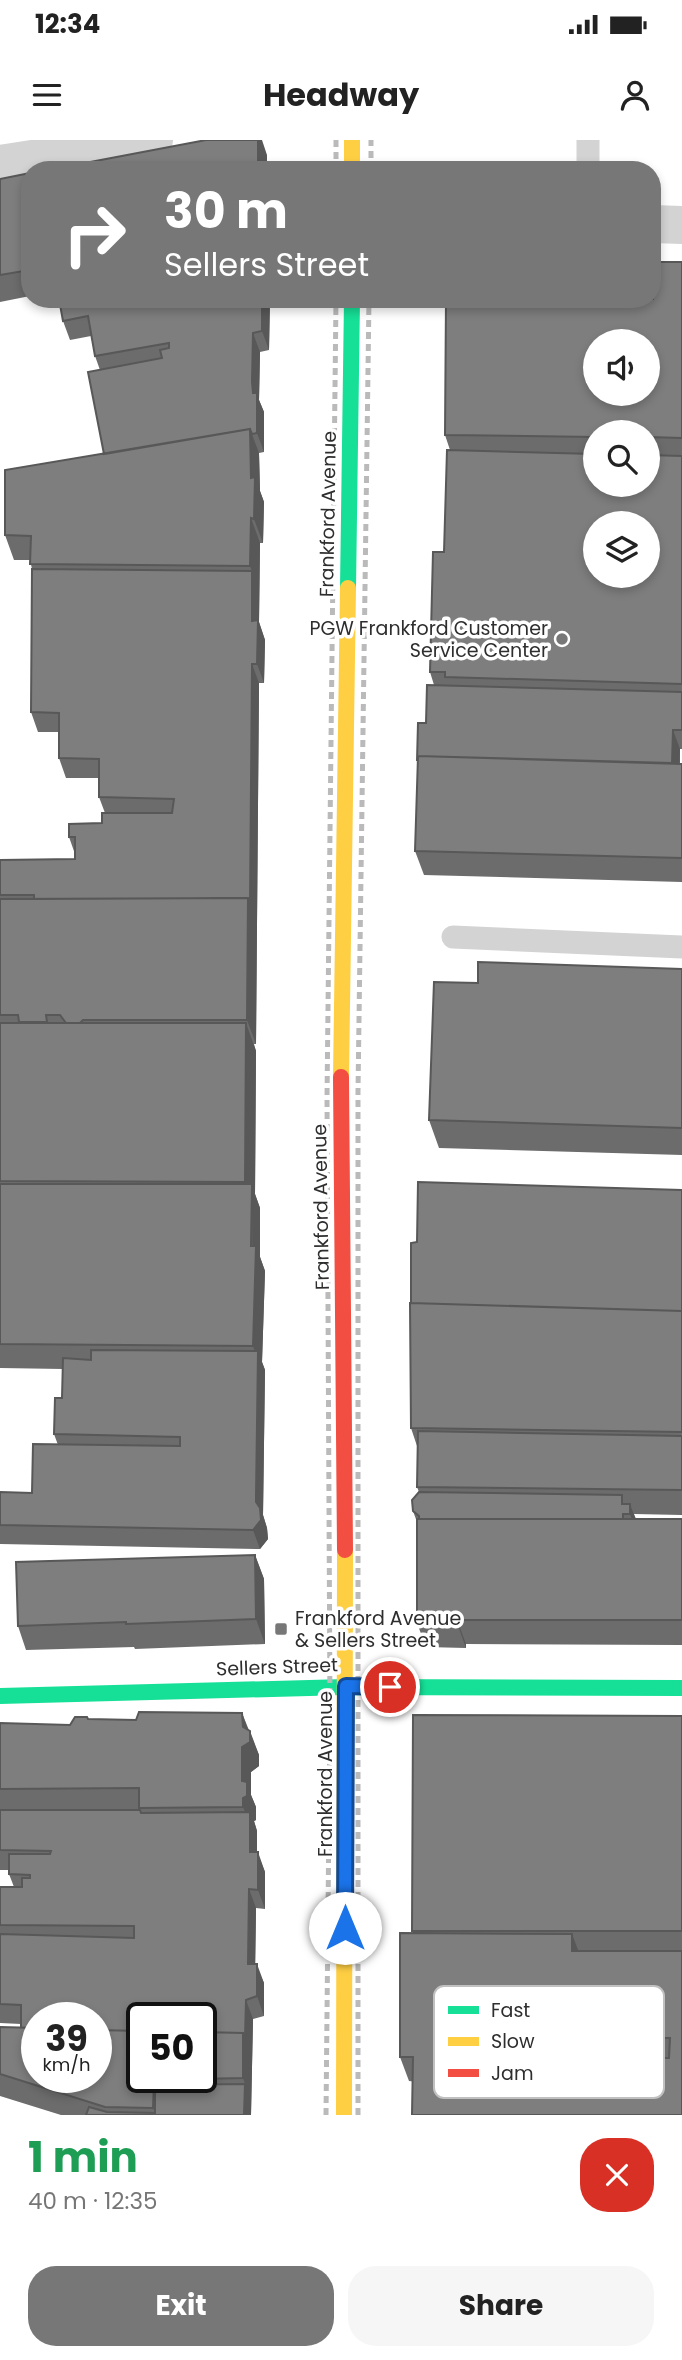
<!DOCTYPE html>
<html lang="en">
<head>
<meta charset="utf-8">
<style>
	body { margin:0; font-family:Poppins,sans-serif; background:#f6f6f6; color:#222; height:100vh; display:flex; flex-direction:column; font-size:26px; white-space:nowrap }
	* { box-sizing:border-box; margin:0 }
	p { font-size:23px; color:#767676 }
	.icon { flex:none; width:38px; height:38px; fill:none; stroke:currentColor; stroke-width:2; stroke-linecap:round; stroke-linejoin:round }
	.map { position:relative; height:1975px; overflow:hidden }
	.drawer { display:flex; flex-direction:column; background:#fff; flex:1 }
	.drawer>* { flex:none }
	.top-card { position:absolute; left:21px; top:21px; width:640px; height:147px; border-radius:28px; box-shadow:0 4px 10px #0003; background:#777; color:#fff; overflow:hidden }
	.fabs { position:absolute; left:583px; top:189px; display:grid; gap:14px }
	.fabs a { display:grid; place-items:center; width:77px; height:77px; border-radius:50%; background:#fff; box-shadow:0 4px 10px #0003; font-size:35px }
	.speed { position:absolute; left:21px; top:1862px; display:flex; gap:14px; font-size:35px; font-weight:700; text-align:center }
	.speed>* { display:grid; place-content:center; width:91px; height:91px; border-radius:50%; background:#fff; box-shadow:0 4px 10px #0003; line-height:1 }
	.speed small { font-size:18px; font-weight:400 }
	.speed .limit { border:4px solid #111; border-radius:10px; background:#fff; color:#111 }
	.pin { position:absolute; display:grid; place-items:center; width:60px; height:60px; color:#fff; margin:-30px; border:4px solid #fff; border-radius:50%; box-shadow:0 2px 7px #0007 }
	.me { position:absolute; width:77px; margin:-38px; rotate:0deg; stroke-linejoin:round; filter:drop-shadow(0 0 5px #0008) }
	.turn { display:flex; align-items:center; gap:24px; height:147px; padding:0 28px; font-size:32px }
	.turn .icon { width:91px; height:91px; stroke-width:2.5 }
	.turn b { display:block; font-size:49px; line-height:60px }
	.round { display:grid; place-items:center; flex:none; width:74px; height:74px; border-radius:28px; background:#f6f6f6 }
	.head { display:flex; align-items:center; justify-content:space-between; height:119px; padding:0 28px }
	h1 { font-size:42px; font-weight:700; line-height:52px; color:#1e9e55 }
	.button { display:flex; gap:14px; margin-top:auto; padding:14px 28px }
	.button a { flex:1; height:80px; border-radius:28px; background:#777; color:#fff; font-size:28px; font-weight:700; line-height:80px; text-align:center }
	.button a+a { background:#f6f6f6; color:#222 }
	.status { display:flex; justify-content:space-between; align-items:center; height:49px; padding:0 35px; background:#fff; direction:ltr }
	.status svg { height:19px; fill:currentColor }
	header { display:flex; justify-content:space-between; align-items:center; height:91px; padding:0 28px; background:#fff; font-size:32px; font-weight:700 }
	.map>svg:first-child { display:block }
</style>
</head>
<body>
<div class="status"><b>12:34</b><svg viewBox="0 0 49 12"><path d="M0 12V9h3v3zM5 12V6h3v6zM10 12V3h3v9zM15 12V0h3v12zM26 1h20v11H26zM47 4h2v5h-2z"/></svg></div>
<header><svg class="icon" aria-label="menu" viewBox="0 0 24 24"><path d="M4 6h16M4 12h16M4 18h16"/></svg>Headway<svg class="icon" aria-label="person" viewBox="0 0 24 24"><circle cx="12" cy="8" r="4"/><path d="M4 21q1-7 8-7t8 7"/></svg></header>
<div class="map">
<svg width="682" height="1975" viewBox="0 0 682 1975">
	<rect width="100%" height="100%" fill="#fff"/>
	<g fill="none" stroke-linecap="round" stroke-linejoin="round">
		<path stroke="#d3d3d3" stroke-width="23" d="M588 30V0
			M453 797 682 807"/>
		<path stroke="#d3d3d3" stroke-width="38" d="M0 24 154 0
			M653 84 682 85"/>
		<path stroke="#16e098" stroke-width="16" d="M348 448 352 159
			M0 1556 346 1547 682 1548"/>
		<path stroke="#ffcf43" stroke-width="16" d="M352 0V30
			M341 937 348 448
			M344 1975 345 1410"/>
		<path stroke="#f24e42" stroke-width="16" d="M341 937 345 1410"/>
		<path stroke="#bababa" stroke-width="5" stroke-dasharray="7 5" stroke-linecap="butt" d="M336 0V30
			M371 30V0
			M326 1975 330 1572 327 957 336 159
			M358 1975V952L369 159"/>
	</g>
	<path fill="#6c6c6c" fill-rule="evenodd" d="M30 33V156L0 162V39Z
		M682 122V609H680V624H682V742L424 735 415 711 426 583 434 545 430 532 444 412 450 310 445 295ZM595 292H648V345H595Z
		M59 159H270L269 210 260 212 259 260 264 272V312L259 313 260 351 264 362 263 403H260L259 482 265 500 264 543H259V546L256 904H254L256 911 255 1054 260 1068V1117L265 1131 262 1222 265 1230 263 1375 267 1388 268 1399 260 1409 0 1404V1352L32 1353 58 1305 54 1294 62 1258 63 1229 0 1228V720L75 719V714L69 697 102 683 105 673 99 657V638H66L59 618V592H38L31 572 32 429 30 420H14L5 395 104 314 100 230 95 216 91 196 70 200 63 181Z
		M682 829V1015L439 1008 429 980 478 843Z
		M682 1050V1375L634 1374 636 1379H682V1505L466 1504V1508L426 1507 417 1483V1382L413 1371 419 1352 417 1347V1306L411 1288Z
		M255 1415 264 1439 265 1504 135 1509 134 1507 26 1510 18 1486Z
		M242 1573 259 1615V1626L251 1632V1655L256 1667V1680L254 1681 257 1691V1712L265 1732V1769L256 1768 255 1824 264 1843V1876L253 1879 251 1975H61L0 1956V1887L21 1888V1884L0 1883V1747H14L9 1734V1730H0V1583L70 1585 88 1579 136 1580Z
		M682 1576V1975L409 1941 400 1917 413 1793 412 1791Z"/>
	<path fill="#585858" d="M258 0H262L267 15V30H258Z
		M262 159H270L269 210 262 191Z
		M253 193 260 212 259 260 264 272V312L257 293 253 253Z
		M250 289 259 313 260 351 264 362 263 403 254 379 251 338Z
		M251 378 260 403 259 482 265 500 264 543 257 524 252 481V431L250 426Z
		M252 524 259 543 256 904 247 880Z
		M673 590 680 609 679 647 672 628Z
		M246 883 256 911 255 1054 260 1068V1117L265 1131 262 1222 265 1230 263 1375 267 1388 268 1399 260 1409 253 1390 256 1362 258 1220 253 1206 252 1060 245 1042Z
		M630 1364 637 1383V1393L630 1374Z
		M255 1415 264 1439 265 1504 256 1479Z
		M457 1480 466 1504V1508L457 1483Z
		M242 1573 250 1595V1591L259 1615V1626L251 1632V1655L256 1667V1680L254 1681 257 1691V1732L250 1712V1685L243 1667Z
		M258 1712 265 1732V1769L258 1750Z
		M249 1749 256 1768 255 1844 248 1824Z
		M572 1794 581 1818 572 1811Z
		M257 1824 264 1843V1876L257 1856Z
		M246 1860 253 1879 251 1975H244L245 1944 243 1938V1893Z
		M520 1897 529 1922 521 1917Z
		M154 1940 163 1964 156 1975 153 1968Z"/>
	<path fill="#7e7e7e" stroke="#585858" stroke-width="2" fill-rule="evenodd" d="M206 0H258V30H48Z
		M30 33V130L0 135V39Z
		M653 122H682V298L648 297V292H595V297L445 295 446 159H653ZM595 201H648V254H595Z
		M59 159H262V191L253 193 252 242 253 253H257V293L252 294 250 289 104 314 88 232 162 218 160 210 169 208V203L95 216 88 176 63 181Z
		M250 289 251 338 255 337 254 379 251 378 250 426 30 424 31 396 5 395V330Z
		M447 310 595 314V345H648V315L682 316V544L445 537V532H430L433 412H444ZM595 383H648V436H595Z
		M32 429 252 431V481L258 480 257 524H252V526L250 763 248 758 34 759V755H0V720L75 719V697H69V684L102 683V673H172L174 659 99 657V619L59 618V573L31 572Z
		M427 545 682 552V590H673L672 623 418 616 417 621 418 583H426Z
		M418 616 682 624V718L415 711Z
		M248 758 247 880H83L80 883H66L60 875H46L47 882H19L18 875H0V759Z
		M478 822 682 829V988L429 980 434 842 478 843Z
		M0 883H246L245 1042 0 1041Z
		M418 1042 682 1050V1171L411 1163V1103L417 1102Z
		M0 1044H252L251 1106H256L253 1206 0 1204Z
		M410 1163 682 1171V1292L411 1288Z
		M91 1210 258 1211 256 1356V1362L260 1368 261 1380 253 1390 0 1385V1352L32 1353 33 1304 180 1306V1297L54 1294 55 1258H62L63 1218 91 1220Z
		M418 1291 682 1296V1350L417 1347Z
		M419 1352 622 1355V1364H630V1374H623V1379H419V1376L413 1371 412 1360Z
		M417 1379H682V1480H457V1483H417Z
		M255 1415 256 1479 126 1484V1482L18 1486 16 1422Z
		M139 1572 242 1573 243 1587 250 1591V1602L242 1607V1641L247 1642V1656L243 1658V1667L139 1668V1648L0 1649V1583L70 1585 75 1577H87L88 1579 136 1580Z
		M413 1575 682 1576V1791H412Z
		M0 1670H140L141 1673 250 1672V1712H258V1750L249 1749 248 1824H257V1856L246 1860 245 1898 243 1893 201 1892V1878H142V1891L96 1890V1878H37V1888H21V1865L0 1864V1794L134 1798V1786L0 1785V1747H22V1738H30V1735L9 1734V1714H50L51 1711 0 1710Z
		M400 1793 572 1794V1811H682V1975H412L413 1917H400ZM520 1897 670 1898 669 1918 521 1917Z
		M0 1887 37 1888V1937H96V1890L142 1891V1937H201V1892L243 1893V1938L154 1940 153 1968 105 1967 0 1934Z
		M245 1944 244 1975H86L89 1967 107 1972 155 1973V1945Z"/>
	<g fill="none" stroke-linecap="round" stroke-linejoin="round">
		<defs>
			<path id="route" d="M345 1788 346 1546 390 1547"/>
		</defs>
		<use href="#route" stroke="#114b97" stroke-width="18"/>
		<use href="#route" stroke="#1a73e8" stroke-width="12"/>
	</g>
	<g fill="#777" stroke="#fff" stroke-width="2.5">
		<circle cx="562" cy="499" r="7"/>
		<rect x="274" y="1482" width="14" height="14" rx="3.5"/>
	</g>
	<g text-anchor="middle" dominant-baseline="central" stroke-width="7" stroke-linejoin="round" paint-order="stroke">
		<g font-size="19" fill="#2e2e2e" stroke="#fff">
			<text transform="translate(328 374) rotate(-89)">Frankford Avenue</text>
			<text transform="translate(321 1067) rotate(-91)">Frankford Avenue</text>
			<text transform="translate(277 1527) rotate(-2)">Sellers Street</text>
			<text transform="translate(325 1634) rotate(-90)">Frankford Avenue</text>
		</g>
		<g font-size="19" fill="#2e2e2e" stroke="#fff" text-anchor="end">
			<text x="548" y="488">PGW Frankford Customer<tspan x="548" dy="22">Service Center</tspan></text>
			<text x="295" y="1478" text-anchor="start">Frankford Avenue<tspan x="295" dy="22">&amp; Sellers Street</tspan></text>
		</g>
	</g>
	<rect x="434" y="1846" width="230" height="112" rx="10" fill="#fff" stroke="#c0c0c0" stroke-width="2"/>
	<rect x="448" y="1866" width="31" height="8" fill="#16e098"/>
	<rect x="448" y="1897" width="31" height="9" fill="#ffcf43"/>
	<rect x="448" y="1929" width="31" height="8" fill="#f24e42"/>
	<g font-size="19" fill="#2e2e2e">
		<text x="491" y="1877">Fast</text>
		<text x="491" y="1908">Slow</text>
		<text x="491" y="1940">Jam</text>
	</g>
</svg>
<div class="fabs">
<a><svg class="icon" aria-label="sound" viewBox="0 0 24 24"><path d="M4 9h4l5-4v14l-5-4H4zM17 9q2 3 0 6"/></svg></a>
<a><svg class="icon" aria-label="search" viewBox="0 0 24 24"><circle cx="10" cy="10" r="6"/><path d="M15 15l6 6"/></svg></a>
<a><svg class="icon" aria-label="layers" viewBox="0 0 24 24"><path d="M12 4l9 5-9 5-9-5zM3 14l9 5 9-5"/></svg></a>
</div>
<div class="speed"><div>39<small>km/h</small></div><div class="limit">50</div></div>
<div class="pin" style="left:390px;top:1547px;background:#d93025"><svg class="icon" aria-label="arrive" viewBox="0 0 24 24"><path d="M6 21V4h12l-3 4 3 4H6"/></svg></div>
<svg class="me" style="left:345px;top:1788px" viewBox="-20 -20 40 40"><circle r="19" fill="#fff"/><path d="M0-13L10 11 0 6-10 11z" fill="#1a73e8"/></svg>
<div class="top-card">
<div class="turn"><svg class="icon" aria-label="right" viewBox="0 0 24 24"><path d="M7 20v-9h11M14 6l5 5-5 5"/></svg><div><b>30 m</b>Sellers Street</div></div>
</div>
</div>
<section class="drawer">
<div class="head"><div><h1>1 min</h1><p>40 m · 12:35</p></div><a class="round" style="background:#d93025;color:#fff"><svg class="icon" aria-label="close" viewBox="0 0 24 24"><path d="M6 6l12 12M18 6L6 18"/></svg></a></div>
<div class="button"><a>Exit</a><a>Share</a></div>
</section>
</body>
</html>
